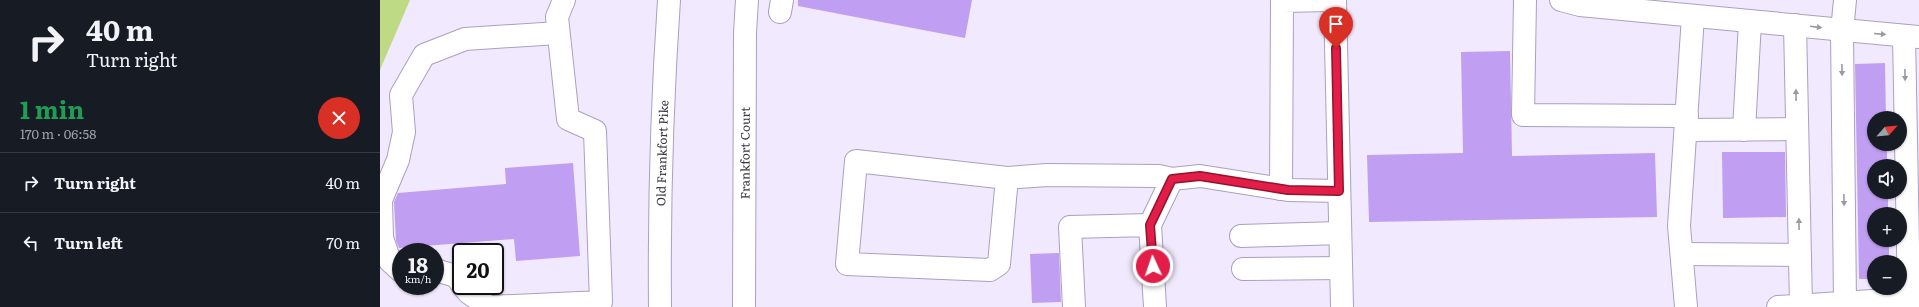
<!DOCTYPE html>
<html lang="en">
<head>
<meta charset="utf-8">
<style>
	body { margin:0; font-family:Literata,serif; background:#20242c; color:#f1f3f6; height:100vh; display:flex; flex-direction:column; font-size:15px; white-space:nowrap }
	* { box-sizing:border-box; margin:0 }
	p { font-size:13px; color:#9ea1a6 }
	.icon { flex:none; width:22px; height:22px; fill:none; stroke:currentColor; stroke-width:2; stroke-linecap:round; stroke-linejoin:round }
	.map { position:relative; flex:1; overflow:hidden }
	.details { display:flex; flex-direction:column; background:#171b24; width:380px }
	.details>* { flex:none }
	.guide { background:#171b24; color:#f1f3f6; overflow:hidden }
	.needle { width:26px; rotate:63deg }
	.fabs { position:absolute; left:1487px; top:111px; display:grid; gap:8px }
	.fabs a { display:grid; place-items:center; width:40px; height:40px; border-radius:50%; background:#171b24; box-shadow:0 1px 3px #0004; font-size:20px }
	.speed { position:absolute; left:12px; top:243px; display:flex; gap:8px; font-size:20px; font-weight:700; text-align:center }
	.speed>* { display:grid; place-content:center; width:52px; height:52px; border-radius:50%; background:#171b24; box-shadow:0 1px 3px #0004; line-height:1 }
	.speed small { font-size:10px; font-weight:400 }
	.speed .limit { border:2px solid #111; border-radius:6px; background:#fff; color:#111 }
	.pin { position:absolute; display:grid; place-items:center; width:34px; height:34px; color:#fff; margin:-41px -17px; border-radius:50% 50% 50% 0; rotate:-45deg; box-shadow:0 0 4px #0007 }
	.pin .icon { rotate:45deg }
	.me { position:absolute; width:44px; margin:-22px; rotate:357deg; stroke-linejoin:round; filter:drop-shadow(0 0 3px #0008) }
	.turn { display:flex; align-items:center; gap:14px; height:84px; padding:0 20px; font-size:18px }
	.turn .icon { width:52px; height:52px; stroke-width:2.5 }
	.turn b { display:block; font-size:28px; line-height:34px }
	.round { display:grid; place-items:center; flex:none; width:42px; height:42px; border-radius:21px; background:#20242c }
	.overview { display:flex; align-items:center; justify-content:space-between; height:68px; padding:0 20px }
	h1 { font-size:24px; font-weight:700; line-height:30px; color:#1e9e55 }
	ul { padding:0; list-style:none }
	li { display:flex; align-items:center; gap:12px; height:60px; padding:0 20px; border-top:1px solid #363941 }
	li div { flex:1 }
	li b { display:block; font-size:15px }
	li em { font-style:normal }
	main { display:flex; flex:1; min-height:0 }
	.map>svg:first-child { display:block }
</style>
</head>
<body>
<main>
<section class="details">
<div class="guide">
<div class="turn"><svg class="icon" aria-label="right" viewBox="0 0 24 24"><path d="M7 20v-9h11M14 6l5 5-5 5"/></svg><div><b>40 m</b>Turn right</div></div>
</div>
<div class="overview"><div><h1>1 min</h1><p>170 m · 06:58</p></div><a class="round" style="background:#d93025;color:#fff"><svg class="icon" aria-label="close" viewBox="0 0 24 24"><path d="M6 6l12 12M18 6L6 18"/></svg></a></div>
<ul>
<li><svg class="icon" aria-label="right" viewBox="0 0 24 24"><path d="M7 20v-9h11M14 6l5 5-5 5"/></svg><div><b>Turn right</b></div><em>40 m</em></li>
<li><svg class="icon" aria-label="left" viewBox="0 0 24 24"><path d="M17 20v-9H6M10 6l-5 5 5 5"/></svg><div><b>Turn left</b></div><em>70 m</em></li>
</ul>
</section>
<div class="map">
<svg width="1539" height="307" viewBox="0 0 1539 307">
	<rect width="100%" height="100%" fill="#f1eafe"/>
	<path fill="#beda83" d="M0 0H30L0 70Z"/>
	<path fill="#c09ef1" d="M418 0H592L585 38 418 6Z
		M1130 51 1132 156 1275 153 1277 217 989 222 987 155 1083 153 1081 52Z
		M1505 63 1506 118H1494V144H1507V166H1494V192H1508V214H1494V240H1509V262H1494V279H1479L1475 64Z
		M1342 152H1405L1406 217 1343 218Z
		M193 163 200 256 136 261 134 239 19 248 16 241 14 202 18 193 126 184 125 168Z
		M679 253 681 302 652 303 650 254Z"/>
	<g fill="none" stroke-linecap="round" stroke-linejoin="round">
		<defs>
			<g id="minor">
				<path d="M955 0 962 307"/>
				<path d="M1145 0 1143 115 1307 116"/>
				<path d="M1181 0 1200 5 1539 37"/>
				<path d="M400 12 402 0"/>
				<path d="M1415 25 1421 305"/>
				<path d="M1524 36 1529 298"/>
				<path d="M1306 130 1417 129"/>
				<path d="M1364 130 1370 22"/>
				<path d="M627 178 619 264 610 270 467 264 476 161 627 178 667 175 779 176 792 179"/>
				<path d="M901 189 902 1 951 0"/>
				<path d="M770 225 792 179 820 176 908 190 959 191"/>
				<path d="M861 236 960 233"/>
				<path d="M1302 254 1420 255"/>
				<path d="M863 269 961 268"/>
				<path d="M55 270 76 276 81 283"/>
				<path d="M21 271 10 261 2 238 1 200 18 160 24 132 21 95 44 55 85 39 178 33"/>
				<path d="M83 286 89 293 109 307 221 302 215 131 188 119 177 17 184 0"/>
				<path d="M1465 302 1462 31 1465 0"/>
				<path id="s1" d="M364 307 365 33 367 0"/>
				<path d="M694 307 690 227 770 225 775 307"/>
				<path d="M1306 307 1299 226 1313 16"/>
				<path d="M1398 307 1539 298"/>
			</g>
			<g id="major">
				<path id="s2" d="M280 307C279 204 282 102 289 0"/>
			</g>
		</defs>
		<use href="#minor" stroke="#ab9fbe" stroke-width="24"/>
		<use href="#major" stroke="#ab9fbe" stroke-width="24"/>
		<use href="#minor" stroke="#fff" stroke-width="22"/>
		<use href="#major" stroke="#fff" stroke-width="22"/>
	</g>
	<defs><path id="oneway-solid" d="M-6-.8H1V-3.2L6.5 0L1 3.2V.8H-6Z"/></defs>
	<g fill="#9c9aa0">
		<use href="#oneway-solid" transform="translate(1436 27) rotate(7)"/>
		<use href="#oneway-solid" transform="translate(1500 34) rotate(5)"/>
		<use href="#oneway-solid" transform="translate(1462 70) rotate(89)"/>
		<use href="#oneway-solid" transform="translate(1525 75) rotate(89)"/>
		<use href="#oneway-solid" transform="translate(1416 95) rotate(-91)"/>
		<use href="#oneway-solid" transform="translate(1464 200) rotate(89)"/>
		<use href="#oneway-solid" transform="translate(1419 224) rotate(-91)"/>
	</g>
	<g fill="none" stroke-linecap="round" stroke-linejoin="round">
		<defs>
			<path id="route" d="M773 266 770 225 792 179 820 176 908 190 959 191 956 48"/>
		</defs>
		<use href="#route" stroke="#92132f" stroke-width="10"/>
		<use href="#route" stroke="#e11d48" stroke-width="7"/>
	</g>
	<g text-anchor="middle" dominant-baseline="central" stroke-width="3.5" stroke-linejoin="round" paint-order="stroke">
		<g font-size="12" fill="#393441" stroke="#fbfbfb">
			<text stroke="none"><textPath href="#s2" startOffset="154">Old Frankfort Pike</textPath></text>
			<text stroke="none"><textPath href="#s1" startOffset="154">Frankfort Court</textPath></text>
		</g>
	</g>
</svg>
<div class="fabs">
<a><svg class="needle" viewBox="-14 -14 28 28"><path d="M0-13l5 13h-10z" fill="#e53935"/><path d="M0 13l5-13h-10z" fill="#9ea1a6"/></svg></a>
<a><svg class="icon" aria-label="sound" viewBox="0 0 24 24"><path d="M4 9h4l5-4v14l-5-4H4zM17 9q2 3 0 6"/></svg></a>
<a>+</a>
<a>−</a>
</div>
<div class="speed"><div>18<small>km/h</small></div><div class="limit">20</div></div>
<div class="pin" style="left:956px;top:48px;background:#d93025"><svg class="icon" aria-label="arrive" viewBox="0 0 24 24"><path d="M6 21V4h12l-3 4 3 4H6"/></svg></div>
<svg class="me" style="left:773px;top:266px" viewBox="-20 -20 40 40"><circle r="17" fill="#e11d48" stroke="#fff" stroke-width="3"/><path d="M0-11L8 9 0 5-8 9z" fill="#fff"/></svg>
</div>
</main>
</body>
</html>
